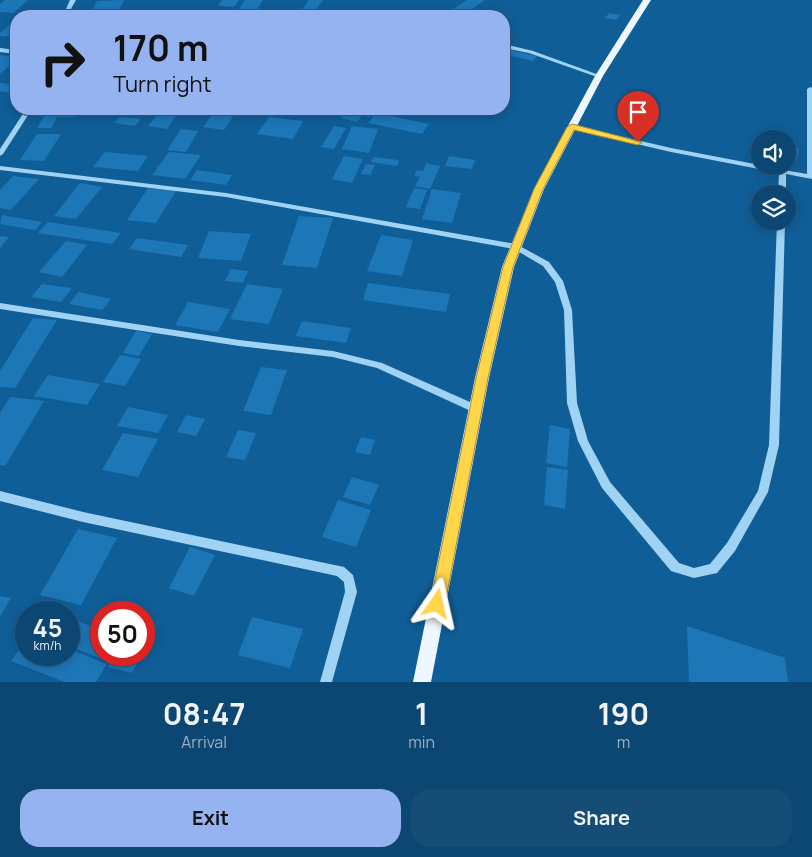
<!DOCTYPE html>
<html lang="en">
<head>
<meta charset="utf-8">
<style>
	body { margin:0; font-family:Manrope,sans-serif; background:#154d77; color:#f1f3f6; height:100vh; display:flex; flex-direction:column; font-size:19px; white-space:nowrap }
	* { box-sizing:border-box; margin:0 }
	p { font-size:16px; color:#9ab1c4 }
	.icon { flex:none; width:28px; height:28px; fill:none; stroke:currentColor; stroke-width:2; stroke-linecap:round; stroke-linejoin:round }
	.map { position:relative; height:682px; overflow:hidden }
	.side { display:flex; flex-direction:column; background:#0c4672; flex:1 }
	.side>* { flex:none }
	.top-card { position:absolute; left:10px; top:10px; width:500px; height:105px; border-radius:20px; box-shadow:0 2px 12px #0003,0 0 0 1px #2c5e84; background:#95b2f1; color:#111; overflow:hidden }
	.controls { position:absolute; left:751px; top:130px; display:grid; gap:10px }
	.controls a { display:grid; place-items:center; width:45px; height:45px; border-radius:50%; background:#0c4672; box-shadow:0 2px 12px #0003,0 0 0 1px #2c5e84; font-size:25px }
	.speed { position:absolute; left:15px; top:601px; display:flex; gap:10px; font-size:25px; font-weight:700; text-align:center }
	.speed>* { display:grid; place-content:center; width:65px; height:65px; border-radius:50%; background:#0c4672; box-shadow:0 2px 12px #0003,0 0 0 1px #2c5e84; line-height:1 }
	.speed small { font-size:12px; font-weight:400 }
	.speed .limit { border:8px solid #d22; background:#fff; color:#111 }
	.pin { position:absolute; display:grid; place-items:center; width:42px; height:42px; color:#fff; margin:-51px -21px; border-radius:50% 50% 50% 0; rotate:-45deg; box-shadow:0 0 5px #0007 }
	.pin .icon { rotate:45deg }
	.me { position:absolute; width:55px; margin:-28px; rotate:11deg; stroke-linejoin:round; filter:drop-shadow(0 0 4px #0008) }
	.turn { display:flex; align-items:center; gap:18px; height:105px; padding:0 20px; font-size:22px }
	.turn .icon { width:65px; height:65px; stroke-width:2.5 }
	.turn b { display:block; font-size:35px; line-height:42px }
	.eta { display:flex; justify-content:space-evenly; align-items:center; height:85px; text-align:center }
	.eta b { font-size:30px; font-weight:700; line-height:35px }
	.primary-button { display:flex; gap:10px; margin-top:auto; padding:10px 20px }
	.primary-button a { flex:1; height:58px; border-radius:20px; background:#95b2f1; color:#111; font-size:20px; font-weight:700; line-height:58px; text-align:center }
	.primary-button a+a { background:#154d77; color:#f1f3f6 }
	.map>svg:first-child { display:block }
</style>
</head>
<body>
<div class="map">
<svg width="812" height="682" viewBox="0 0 812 682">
	<rect width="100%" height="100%" fill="#105e98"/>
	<path fill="#1d77b7" d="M5 0H28L13 13 0 12V4Z
		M124 0 118 13H91L97 1Z
		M222 0H239L234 7 218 6Z
		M245 0H263L256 11 238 10Z
		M309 0H323L313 14 300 12Z
		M467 0H485L465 14 452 10Z
		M227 9 235 10 231 16H222Z
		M237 11 248 12 244 16H233Z
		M609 13 620 15 616 20 605 18Z
		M16 19V37L0 36V33Z
		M506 49 537 56 533 61 504 54Z
		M0 55 16 57V60L0 74Z
		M0 83 16 85V94L0 91Z
		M49 109H80L76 117H57L51 128H37Z
		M162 109H181L167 129 148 126Z
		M349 109H375L369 117 362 116 357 122 341 118Z
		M214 112 234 115 224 130 203 127Z
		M376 113 429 124 422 134 368 123Z
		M120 117 141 119 135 126 114 123Z
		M269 117 303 121 293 139 257 134Z
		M334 126 346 128 334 149 321 147Z
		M352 126 378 129 369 153 342 149Z
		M181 129 198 131 186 152 167 150Z
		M37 134H61L44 161 20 160Z
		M788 145 799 148 797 160 788 158Z
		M105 152 148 156 138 171 93 167Z
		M169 152 201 155 185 179 152 175Z
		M344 156 363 159 352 183 332 179Z
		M449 156 475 160 472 169 445 166Z
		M374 157 399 160 397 166 371 162Z
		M426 163 440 166 430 189 415 186 420 177 414 176 417 170 423 171Z
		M366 164 375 165 370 175 361 174Z
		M197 170 232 175 226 185 190 180Z
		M13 176 39 179 11 210 0 208V190Z
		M80 183 102 187 76 219 54 216Z
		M148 188 176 191 156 223 127 220Z
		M414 188 427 190 420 209 406 207Z
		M432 189 461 193 452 223 422 219Z
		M2 215 42 222 35 230 0 224Z
		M299 216 333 218 317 268 282 265Z
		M48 222 121 233 112 244 38 233Z
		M209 231 251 234 241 261 198 258Z
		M381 235 413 240 402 276 367 271Z
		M0 236 9 237 0 248Z
		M137 238 188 245 181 257 129 249Z
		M66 241 87 245 62 277 39 272Z
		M231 269 248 271 243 283 225 281Z
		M368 283 450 294 446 312 363 300Z
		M42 284 72 288 61 302 31 297Z
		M247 284 283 289 269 324 230 319Z
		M78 292 111 299 102 310 69 304Z
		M188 302 230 309 218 332 175 325Z
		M33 318 57 320 15 388 0 387V371Z
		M302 321 351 328 346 343 296 336Z
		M136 331 152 334 139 356 123 353Z
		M120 355 141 359 125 386 103 382Z
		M261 367 287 370 271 415 243 411Z
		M48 375 100 384 87 405 34 396Z
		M10 397 44 401 5 466 0 465V413Z
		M128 407 168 415 158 433 117 426Z
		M186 415 205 419 196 436 177 432Z
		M550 425 570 429 567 467 546 463Z
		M238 430 256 433 245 460 226 457Z
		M123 433 158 439 138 477 102 470Z
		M361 437 375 440 370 455 355 452Z
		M547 467 568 470 565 509 544 505Z
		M352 477 379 485 370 505 343 497Z
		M338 500 371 510 356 547 322 537Z
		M78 529 117 538 81 605 40 595Z
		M190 547 215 555 194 596 169 588Z
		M0 596 11 598 0 617Z
		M252 617 303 629 290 668 238 655Z
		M70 618 101 630V655H107L104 660 69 646Z
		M687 626 785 658 788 682H689Z
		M26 639V655H69V649L107 664 96 682H65L11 661Z
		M113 655H141L132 673 108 667Z"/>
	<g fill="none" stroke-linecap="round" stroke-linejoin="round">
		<path fill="#a0d2f4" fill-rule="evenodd" d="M70 0H76L67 16H63Z
			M504 44 533 51 602 76 597 77 529 53 504 48Z
			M0 48 16 50V54L0 52Z
			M810 87 812 88V179L786 174V194H778L779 173 671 152 572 129 569 127 572 125 671 148 760 165V166L807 174V89Z
			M26 109H32L3 154 0 156V149Z
			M0 166 226 193 516 244 549 262 563 281 572 310 577 403 588 441 610 482 679 563 694 568 710 564 727 543 758 491 769 445 777 221H785L779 445 768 492 735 551 717 573 694 578 671 571 602 488 578 441 567 403 564 310 555 282 543 266 514 249 226 197 0 170Z
			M0 303 239 340 333 351 382 363 479 406 481 409 479 412 476 413 473 412 377 368 333 357 239 346 0 309Z
			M0 491 83 512 344 567 353 575 357 592 332 682H320L345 592 344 582 337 576 83 522 0 501Z"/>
		<path fill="#eef7ff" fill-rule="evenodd" d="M643 0H651L603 76 544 189 514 267 489 378 431 682H413L475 378 502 267 534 189 595 76Z"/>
	</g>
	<path fill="#ffd54a" stroke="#a68a30" d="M572 124 642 142 638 145 574 130 543 189 513 267 488 378 445 604 442 609 437 611 432 609 430 604 476 378 503 267 534 189 567 127Z"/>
</svg>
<div class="controls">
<a><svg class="icon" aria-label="sound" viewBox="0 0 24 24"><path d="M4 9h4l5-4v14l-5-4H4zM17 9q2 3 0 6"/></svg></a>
<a><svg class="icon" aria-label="layers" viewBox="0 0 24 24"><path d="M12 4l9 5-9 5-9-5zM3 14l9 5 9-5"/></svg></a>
</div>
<div class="speed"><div>45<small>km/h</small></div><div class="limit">50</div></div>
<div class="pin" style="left:638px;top:142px;background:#d93025"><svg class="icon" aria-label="arrive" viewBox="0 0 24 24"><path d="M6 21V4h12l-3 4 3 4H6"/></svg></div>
<svg class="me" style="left:437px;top:604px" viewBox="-20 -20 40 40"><path d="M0-17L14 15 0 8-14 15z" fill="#ffd54a" stroke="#fff" stroke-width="4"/></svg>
<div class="top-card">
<div class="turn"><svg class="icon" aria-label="right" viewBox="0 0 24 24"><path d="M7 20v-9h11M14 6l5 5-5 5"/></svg><div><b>170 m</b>Turn right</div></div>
</div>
</div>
<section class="side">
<div class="eta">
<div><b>08:47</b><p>Arrival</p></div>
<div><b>1</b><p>min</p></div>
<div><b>190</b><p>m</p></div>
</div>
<div class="primary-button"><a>Exit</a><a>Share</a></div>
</section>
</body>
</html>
